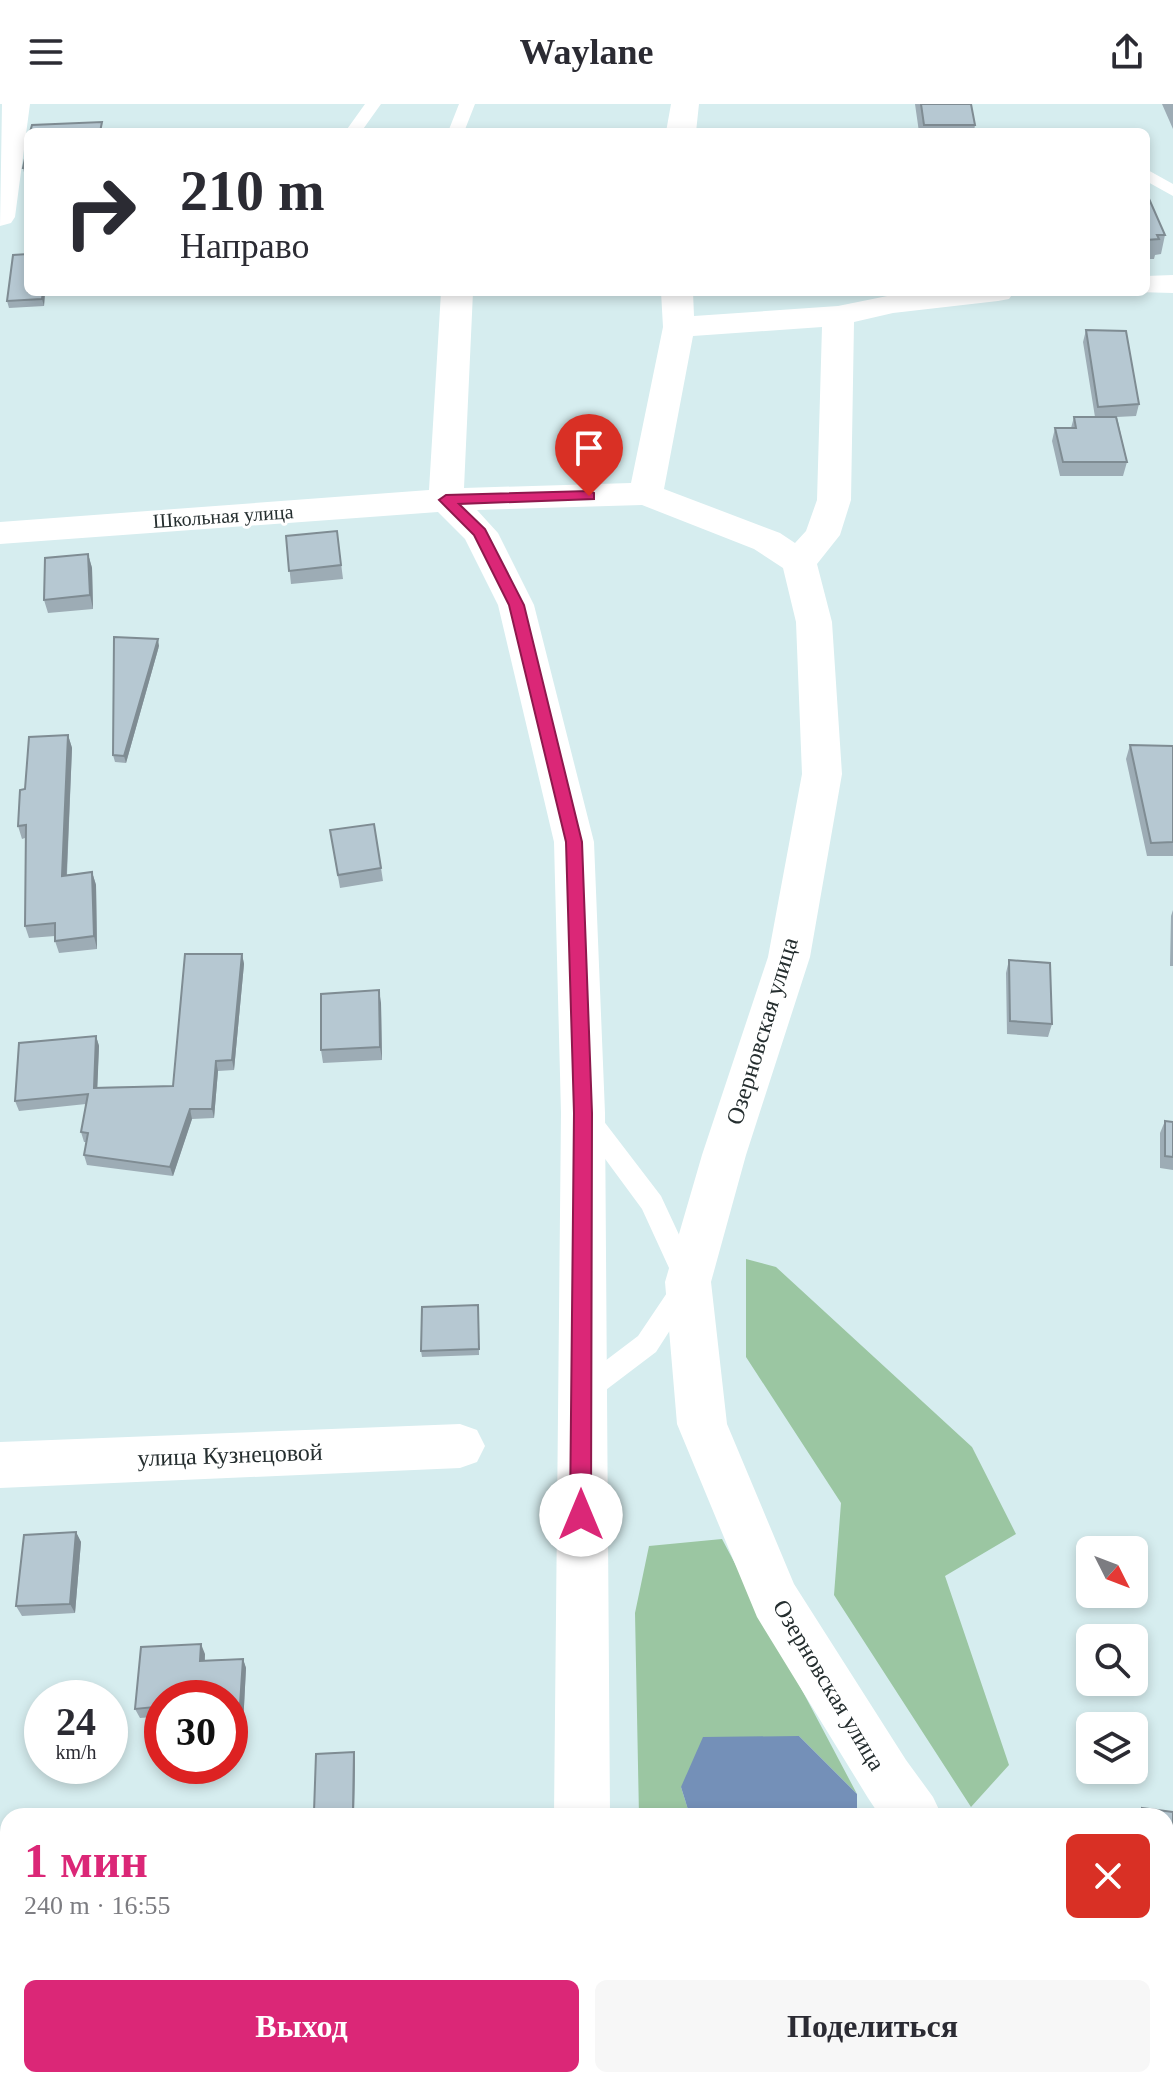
<!DOCTYPE html>
<html lang="ru">
<head>
<meta charset="utf-8">
<style>
	body { margin:0; font-family:"Times New Roman",serif; background:#f7f7f7; color:#2b2b33; height:100vh; display:flex; flex-direction:column; font-size:30px; white-space:nowrap }
	* { box-sizing:border-box; margin:0 }
	p { font-size:26px; color:#7c7c81 }
	.icon { flex:none; width:44px; height:44px; fill:none; stroke:currentColor; stroke-width:2; stroke-linecap:round; stroke-linejoin:round }
	.map { position:relative; flex:1; overflow:hidden }
	.side { position:absolute; left:0px; top:1704px; width:1174px; height:280px; display:flex; flex-direction:column; background:#fff; border-radius:24px 24px 0 0; box-shadow:0 4px 12px #0003 }
	.side>* { flex:none }
	.guide { position:absolute; left:24px; top:24px; width:1126px; height:168px; border-radius:12px; box-shadow:0 4px 12px #0003; background:#fff; color:#2b2b33; overflow:hidden }
	.needle { width:52px; rotate:132deg }
	.fabs { position:absolute; left:1076px; top:1432px; display:grid; gap:16px }
	.fabs a { display:grid; place-items:center; width:72px; height:72px; border-radius:12px; background:#fff; box-shadow:0 4px 12px #0003; font-size:40px }
	.speed { position:absolute; left:24px; top:1576px; display:flex; gap:16px; font-size:40px; font-weight:700; text-align:center }
	.speed>* { display:grid; place-content:center; width:104px; height:104px; border-radius:50%; background:#fff; box-shadow:0 4px 12px #0003; line-height:1 }
	.speed small { font-size:20px; font-weight:400 }
	.speed .limit { border:12px solid #d22; background:#fff; color:#111 }
	.pin { position:absolute; display:grid; place-items:center; width:68px; height:68px; color:#fff; margin:-82px -34px; border-radius:50% 50% 50% 0; rotate:-45deg; box-shadow:0 0 8px #0007 }
	.pin .icon { rotate:45deg }
	.me { position:absolute; width:88px; margin:-44px; rotate:0deg; stroke-linejoin:round; filter:drop-shadow(0 0 6px #0008) }
	.turn { display:flex; align-items:center; gap:28px; height:168px; padding:0 24px; font-size:36px }
	.turn .icon { width:104px; height:104px; stroke-width:2.5 }
	.turn b { display:block; font-size:56px; line-height:68px }
	.round { display:grid; place-items:center; flex:none; width:84px; height:84px; border-radius:12px; background:#f7f7f7 }
	.summary { display:flex; align-items:center; justify-content:space-between; height:136px; padding:0 24px }
	h1 { font-size:48px; font-weight:800; line-height:60px; color:#db2777 }
	.primary-button { display:flex; gap:16px; margin-top:auto; padding:16px 24px }
	.primary-button a { flex:1; height:92px; border-radius:12px; background:#db2777; color:#fff; font-size:32px; font-weight:800; line-height:92px; text-align:center }
	.primary-button a+a { background:#f7f7f7; color:#2b2b33 }
	header { display:flex; justify-content:space-between; align-items:center; height:104px; padding:0 24px; background:#fff; font-size:36px; font-weight:800 }
	.map>svg:first-child { display:block }
</style>
</head>
<body>
<header><svg class="icon" aria-label="menu" viewBox="0 0 24 24"><path d="M4 6h16M4 12h16M4 18h16"/></svg>Waylane<svg class="icon" aria-label="share" viewBox="0 0 24 24"><path d="M12 15V3M7 8l5-5 5 5M5 13v7h14v-7"/></svg></header>
<div class="map">
<svg width="1173" height="1984" viewBox="0 0 1173 1984">
	<rect width="100%" height="100%" fill="#d6edef"/>
	<path fill="#9bc6a2" d="M746 1155 776 1163 972 1343 1016 1430 945 1472 1009 1661 971 1703 834 1491 841 1399 746 1253Z
		M722 1435 857 1690 799 1632 681 1683 690 1712H639L635 1509 649 1442Z"/>
	<path fill="#7490b8" d="M799 1632 857 1690V1712H690L681 1683 703 1633Z"/>
	<g fill="none" stroke-linecap="round" stroke-linejoin="round">
		<path fill="#fff" fill-rule="evenodd" d="M365 0H381L361 28H345Z
			M459 0H475L464 28H448Z
			M1146 65 1173 80V92L1146 77Z
			M587 1004 596 1007 661 1092 701 1178 656 1248 590 1298 581 1302 572 1298 568 1290 572 1282 638 1232 675 1177 642 1105 575 1014 578 1007Z"/>
		<path fill="#fff" fill-rule="evenodd" d="M2 0H30L15 113 11 119 0 122Z
			M671 0H699L696 28H666Z
			M1173 171V189L1136 188H1146V172Z
			M441 188H473L464 384 631 379 663 223 661 188H693L694 212 838 202 907 188H1014L1009 195 998 197 893 209 854 218 851 396 840 431 817 460 832 518 842 670 810 853 746 1051 711 1178 727 1320 794 1480 906 1656 933 1693 942 1712H880L868 1694 757 1513 677 1320 665 1178 702 1051 768 853 802 670 796 518 783 464 754 445 642 401 477 406 498 429 534 501 594 738 605 1009 610 1712H554L561 1009 554 738 498 501 465 435 438 408 0 440V418L429 386ZM822 223 817 396 806 427 795 439 780 429 664 385 693 232Z
			M460 1320 477 1326 485 1342 477 1358 460 1364 0 1384V1338Z
			M1166 1970 1172 1984H1108L1104 1976H1166Z
			M553 1976H613V1984H553Z"/>
	</g>
	<path fill="#9dacb5" d="M915 0H971L975 21 974 28H919Z
		M1162 0H1173V25Z
		M28 40V77H26L23 64Z
		M1146 88 1165 131 1161 150 1155 151 1154 155H1146Z
		M45 188 44 202 9 204 7 197Z
		M1086 226 1139 300 1136 312 1117 313 1127 358 1123 372H1060L1052 337 1055 324H1071L1074 313H1095L1083 238Z
		M337 427 343 475 291 480 286 432Z
		M88 450 92 464 93 505 48 509 44 496Z
		M159 542 126 659 115 658 113 651Z
		M68 631 72 644 67 771 92 768 96 781 97 845 59 849 55 837V832L29 834 25 822V734L22 735 18 722 25 685Z
		M1130 641 1173 642V752H1147L1126 655Z
		M330 726 381 764 383 777 340 784Z
		M1173 806V862H1170L1171 812Z
		M242 850 244 860 234 966 218 967 214 1014 192 1015 173 1072 87 1061 84 1051 86 1038H84L81 1028 86 1000 19 1007 15 997 96 932 99 942 97 983 173 982Z
		M1009 856 1052 920 1048 933 1007 930 1006 869Z
		M381 899 382 956 323 959 321 946Z
		M1165 1017 1173 1018V1066L1160 1064V1029Z
		M478 1201 479 1251 422 1253 421 1247Z
		M76 1428 81 1438 75 1509 22 1512 16 1502Z
		M205 1550V1556L243 1555 246 1564 242 1640 230 1641V1594H162V1644H156L151 1635 153 1613 140 1614 135 1605Z
		M355 1653 354 1710 316 1712 314 1708Z
		M1142 1704 1173 1708V1763L1166 1762V1712H1139V1708Z
		M227 1976H290V1983L230 1984 227 1979Z"/>
	<path fill="#7f8c93" d="M43 188H45L44 202 42 195Z
		M88 450 92 464 93 505 90 491Z
		M158 535 159 542 126 659 124 652Z
		M68 631 72 644 66 784 62 772Z
		M92 768 96 781 97 845 94 832Z
		M242 850 244 860 234 966 232 956Z
		M379 886 381 899 382 956 380 943Z
		M96 932 99 942 97 993 94 984Z
		M216 957 218 967 214 1014 212 1005Z
		M190 1005 192 1015 173 1072 170 1063Z
		M76 1428 81 1438 75 1509 70 1500Z
		M201 1540 205 1550 204 1566 200 1557Z
		M243 1555 246 1564 242 1640 238 1631Z
		M354 1648 355 1653 354 1710 353 1706Z"/>
	<path fill="#b6c8d2" stroke="#7f8c93" stroke-width="2" d="M921 0H971L975 21H924Z
		M102 18 100 28H30L32 21Z
		M28 40V64H23Z
		M1146 88 1165 131H1157L1159 135 1146 136Z
		M28 150V188H43L42 195 7 197 13 151Z
		M1086 226 1126 227 1139 300 1098 303Z
		M1074 313H1116L1127 358H1063L1055 324H1076Z
		M337 427 341 461 289 467 286 432Z
		M88 450 90 491 44 496 45 454Z
		M114 533 158 535 124 652 113 651Z
		M68 631 62 772 92 768 94 832 55 837V819L25 822 26 721 18 722 20 686 25 685 29 633Z
		M1130 641 1173 642V738L1151 739Z
		M374 720 381 764 338 771 330 726Z
		M185 850H242L232 956 216 957 212 1005H190L170 1063 84 1051 88 1029 81 1028 88 990 15 997 19 939 96 932 94 984 173 982Z
		M1009 856 1050 859 1052 920 1010 917Z
		M379 886 380 943 321 946V890Z
		M1165 1017 1173 1018V1053L1165 1052Z
		M478 1201 479 1245 421 1247 422 1203Z
		M76 1428 70 1500 16 1502 24 1431Z
		M201 1540 200 1557 243 1555 238 1631 230 1632V1594H162V1635H151L154 1603 135 1605 141 1543Z
		M354 1648 353 1706 314 1708 316 1650Z
		M1142 1704 1173 1708V1759L1166 1758V1712H1142Z
		M227 1976H287L227 1979Z"/>
	<path fill="#db2777" stroke="#8e194d" stroke-width="2" d="M589 387 594 389V395L459 400 485 425 524 501 582 738 592 1009 591 1411 588 1418 581 1420 573 1418 570 1411 574 1009 566 738 509 501 474 431 439 396 446 391Z"/>
	<g text-anchor="middle" dominant-baseline="central" stroke-width="6" stroke-linejoin="round" paint-order="stroke">
		<g font-size="20" fill="#252e2f" stroke="#fff">
			<text transform="translate(223 412) rotate(-4)">Школьная улица</text>
		</g>
		<g font-size="24" fill="#252e2f" stroke="#fff">
			<text transform="translate(762 927) rotate(-73)">Озерновская улица</text>
			<text transform="translate(230 1351) rotate(-2)">улица Кузнецовой</text>
			<text transform="translate(829 1581) rotate(59)">Озерновская улица</text>
		</g>
	</g>
</svg>
<div class="fabs">
<a><svg class="needle" viewBox="-14 -14 28 28"><path d="M0-13l5 13h-10z" fill="#e53935"/><path d="M0 13l5-13h-10z" fill="#7c7c81"/></svg></a>
<a><svg class="icon" aria-label="search" viewBox="0 0 24 24"><circle cx="10" cy="10" r="6"/><path d="M15 15l6 6"/></svg></a>
<a><svg class="icon" aria-label="layers" viewBox="0 0 24 24"><path d="M12 4l9 5-9 5-9-5zM3 14l9 5 9-5"/></svg></a>
</div>
<div class="speed"><div>24<small>km/h</small></div><div class="limit">30</div></div>
<div class="pin" style="left:589px;top:392px;background:#d93025"><svg class="icon" aria-label="arrive" viewBox="0 0 24 24"><path d="M6 21V4h12l-3 4 3 4H6"/></svg></div>
<svg class="me" style="left:581px;top:1411px" viewBox="-20 -20 40 40"><circle r="19" fill="#fff"/><path d="M0-13L10 11 0 6-10 11z" fill="#db2777"/></svg>
<div class="guide">
<div class="turn"><svg class="icon" aria-label="right" viewBox="0 0 24 24"><path d="M7 20v-9h11M14 6l5 5-5 5"/></svg><div><b>210 m</b>Направо</div></div>
</div>
<section class="side">
<div class="summary"><div><h1>1 мин</h1><p>240 m · 16:55</p></div><a class="round" style="background:#d93025;color:#fff"><svg class="icon" aria-label="close" viewBox="0 0 24 24"><path d="M6 6l12 12M18 6L6 18"/></svg></a></div>
<div class="primary-button"><a>Выход</a><a>Поделиться</a></div>
</section>
</div>
</body>
</html>
